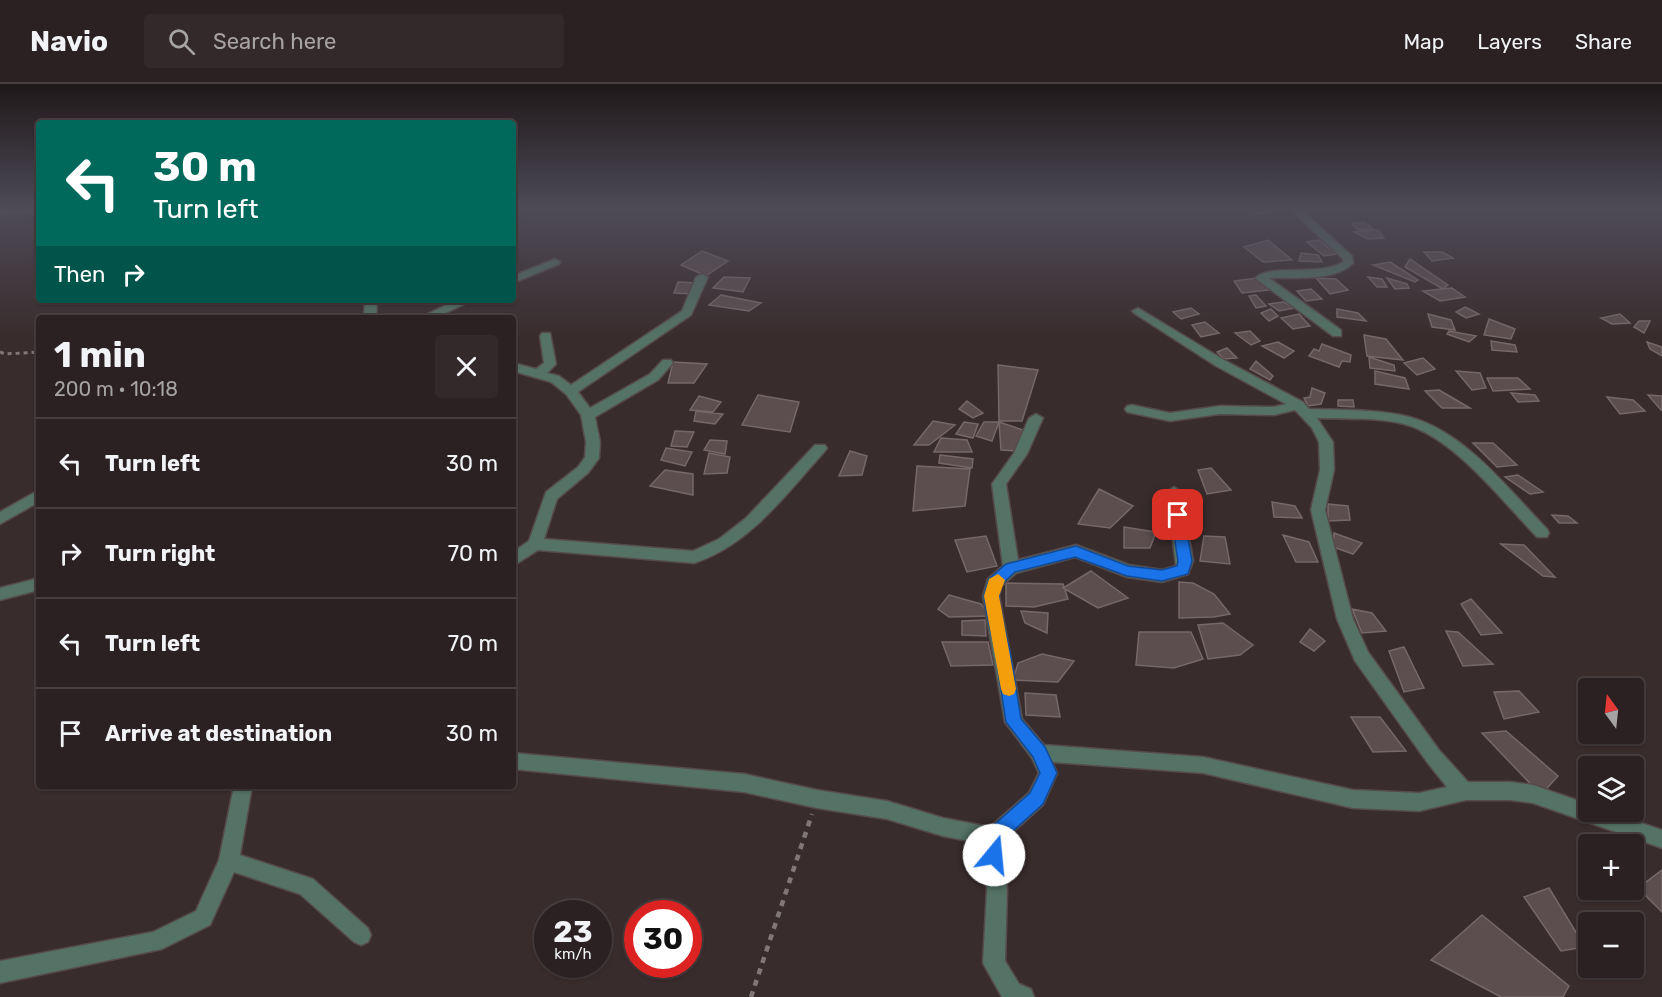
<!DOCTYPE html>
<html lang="en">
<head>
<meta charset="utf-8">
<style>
	body { margin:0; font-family:Rubik,sans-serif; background:#33292a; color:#f1f3f6; height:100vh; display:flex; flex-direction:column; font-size:22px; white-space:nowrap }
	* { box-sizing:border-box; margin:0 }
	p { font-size:20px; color:#a6a3a5 }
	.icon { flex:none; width:33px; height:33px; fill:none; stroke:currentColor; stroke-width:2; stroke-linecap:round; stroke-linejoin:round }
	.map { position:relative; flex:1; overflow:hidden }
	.drawer { position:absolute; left:36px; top:231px; width:480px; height:474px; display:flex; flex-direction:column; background:#2b2122; border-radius:6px; box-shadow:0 2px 4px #0004,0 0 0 2px #473e40 }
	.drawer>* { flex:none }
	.guide { position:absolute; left:36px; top:36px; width:480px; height:183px; border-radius:6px; box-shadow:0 2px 4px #0004,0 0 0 2px #473e40; background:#00695c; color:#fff; overflow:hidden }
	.needle { width:39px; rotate:345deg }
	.fabs { position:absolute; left:1578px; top:594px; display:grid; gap:12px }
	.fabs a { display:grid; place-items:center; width:66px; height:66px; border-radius:6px; background:#2b2122; box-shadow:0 2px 4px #0004,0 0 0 2px #473e40; font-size:30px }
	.speed { position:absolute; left:534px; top:816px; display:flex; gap:12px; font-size:30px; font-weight:700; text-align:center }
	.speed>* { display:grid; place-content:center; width:78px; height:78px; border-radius:50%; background:#2b2122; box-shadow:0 2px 4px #0004,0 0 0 2px #473e40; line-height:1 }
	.speed small { font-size:15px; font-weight:400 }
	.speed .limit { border:9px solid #d22; background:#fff; color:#111 }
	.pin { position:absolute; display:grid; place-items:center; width:51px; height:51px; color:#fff; margin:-26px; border-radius:12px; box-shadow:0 3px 9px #0006 }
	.me { position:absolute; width:66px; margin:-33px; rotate:17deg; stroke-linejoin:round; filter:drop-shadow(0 0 4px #0008) }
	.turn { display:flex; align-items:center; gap:21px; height:126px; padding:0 18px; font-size:27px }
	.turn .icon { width:78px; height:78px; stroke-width:2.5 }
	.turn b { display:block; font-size:42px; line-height:51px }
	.then { display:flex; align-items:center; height:57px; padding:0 18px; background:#0003; gap:12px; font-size:22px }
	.round { display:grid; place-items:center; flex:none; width:63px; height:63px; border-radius:6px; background:#33292a }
	.summary { display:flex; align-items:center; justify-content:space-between; height:102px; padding:0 18px }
	h1 { font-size:36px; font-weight:700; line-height:45px }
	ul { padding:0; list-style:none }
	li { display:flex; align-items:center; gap:18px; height:90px; padding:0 18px; border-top:2px solid #473e40 }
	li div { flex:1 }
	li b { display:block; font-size:22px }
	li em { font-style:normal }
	header { display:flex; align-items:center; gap:36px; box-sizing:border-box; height:84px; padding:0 30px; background:#2b2122; border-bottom:2px solid #473e40 }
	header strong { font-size:28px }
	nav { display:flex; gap:33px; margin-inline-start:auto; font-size:21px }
	.search { width:420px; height:54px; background:#33292a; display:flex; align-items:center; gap:15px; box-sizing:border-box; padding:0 21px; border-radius:6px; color:#a6a3a5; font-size:22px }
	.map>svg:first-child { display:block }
</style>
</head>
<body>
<header>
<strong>Navio</strong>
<div class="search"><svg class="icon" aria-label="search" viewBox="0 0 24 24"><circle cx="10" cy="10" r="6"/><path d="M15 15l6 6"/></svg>Search here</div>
<nav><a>Map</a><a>Layers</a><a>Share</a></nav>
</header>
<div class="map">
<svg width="1662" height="913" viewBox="0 0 1662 913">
	<rect width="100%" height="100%" fill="#392c2d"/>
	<path fill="#5c4e4f" stroke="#766869" stroke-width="1.5" d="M1244 125H1283L1252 131Z
		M1364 138 1373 145 1358 146 1352 140Z
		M1378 146 1384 154 1368 155 1354 148Z
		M1268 156 1292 176 1263 178 1244 163Z
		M1319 156 1337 170 1324 172 1307 158Z
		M702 167 728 177 706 192 681 181Z
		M1424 168H1442L1453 174 1432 177Z
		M1301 169 1318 171 1322 178 1299 177Z
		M1410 175 1448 201 1443 205 1405 183Z
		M1390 178 1418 196 1415 198 1373 181Z
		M724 193 750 194 743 208 713 204Z
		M1368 193 1382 195 1387 203H1377Z
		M1257 194 1269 206 1242 209 1234 197Z
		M1316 194 1336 195 1348 206 1330 210Z
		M1387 194 1407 200 1409 204 1395 205Z
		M678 198 698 199 694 210 674 209Z
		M1452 204 1465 213 1440 217 1423 207Z
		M1311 205 1322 215 1306 217 1297 207Z
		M721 211 761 219 749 227 709 221Z
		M1256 211 1266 222 1256 224 1249 212Z
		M1284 218 1295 224 1279 227 1269 220Z
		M1465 223 1479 230 1466 234 1456 228Z
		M1191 224 1199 230 1181 235 1173 228Z
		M1271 225 1278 232 1269 237 1261 229Z
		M1337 225 1358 229 1366 237 1337 233Z
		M1299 230 1310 242 1293 245 1281 234Z
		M1428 230 1451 236 1455 246 1432 243Z
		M1620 230 1630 239 1612 240 1601 234Z
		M1489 235 1515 245 1511 255 1484 251Z
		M1639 237H1650L1644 249 1634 243Z
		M1205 238 1219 249 1201 253 1192 241Z
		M1250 247 1260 257 1251 261 1235 249Z
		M1449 247 1476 252 1469 258 1447 250Z
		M1364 251 1386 255 1403 276 1367 272Z
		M1491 257 1515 261 1517 268 1492 266Z
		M1278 258 1294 267 1284 274 1262 262Z
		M1647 258 1662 263V272L1650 265Z
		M1322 260 1351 271 1350 278 1342 277 1339 283 1309 272 1314 265 1319 267Z
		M1227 264 1237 274 1224 275 1217 268Z
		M1369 273 1394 281 1395 287 1370 284Z
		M1423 274 1435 285 1417 291 1404 279Z
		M1256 277 1273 292 1270 296 1250 285Z
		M673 278 707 280 694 299H668Z
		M998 281 1038 286 1022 337H999Z
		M1375 287 1405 294 1409 305 1375 300Z
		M1456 287 1480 289 1486 304 1472 306Z
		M1487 294H1518L1530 305 1493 307Z
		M1312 304 1325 309 1321 320 1308 322 1304 314 1310 313Z
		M1439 306 1470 324H1442L1425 307Z
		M1511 309 1535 311 1539 317 1518 318Z
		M758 311 799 318 790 348 742 341Z
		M1648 311 1662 312V326H1661Z
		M699 312 721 318 713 328 690 326Z
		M1607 313 1633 316 1645 327 1620 330Z
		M1338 316H1353L1354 323 1338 322Z
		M967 317 983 329 973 334 959 325Z
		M696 327 723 330 715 340 694 337Z
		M933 337 955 341 929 361H914Z
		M964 338 978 340 973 354 956 350Z
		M984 338H999L992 357 976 352Z
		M999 338 1023 346 1017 367 1001 366Z
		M675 347 694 348 687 363 671 362Z
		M941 354 967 356 972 368H934Z
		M710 356 727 357 725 370 704 366Z
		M1473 359H1493L1517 381 1497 383Z
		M666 364 692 368 685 382 661 376Z
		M850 367 867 372 862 391 839 392Z
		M709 369 730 373 727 389 704 390Z
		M940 371 973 375 972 384 939 379Z
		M917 382 970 385 965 422 913 427Z
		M1211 384 1231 406 1207 410 1198 386Z
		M665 386 693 390V411L650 402Z
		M1518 391 1543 408 1530 410 1505 393Z
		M1099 405 1133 422 1110 444 1078 440Z
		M1272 418 1295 422 1302 434 1274 433Z
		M1328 420 1348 422 1350 436 1328 437Z
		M1552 431 1568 432 1577 439H1559Z
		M1124 443 1156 448 1150 464H1124Z
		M1334 449 1362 459 1353 470 1333 463Z
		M1283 451 1309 458 1318 478H1296Z
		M986 452 997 482 967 488 955 456Z
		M1204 452 1225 453 1230 480 1200 477Z
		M1501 460 1524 461 1555 493 1543 492Z
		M1091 487 1128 514 1098 524 1063 504Z
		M1179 498 1193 499 1214 510 1230 530 1214 533 1179 534Z
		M1006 499 1063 500 1068 515 1034 523 1006 522Z
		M949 511 981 520 990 532 949 533 938 525Z
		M1471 515 1502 549 1481 551 1461 520Z
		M1352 525 1372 529 1386 547 1362 549Z
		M1021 527 1048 529 1047 549 1025 539Z
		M985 536 986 552 962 551V537Z
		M1223 539 1253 561 1240 571 1208 575 1198 541Z
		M1310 545 1325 557 1314 567 1300 558Z
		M1446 547 1458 548 1493 580 1463 582Z
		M1139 548H1191L1203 575 1174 584 1136 581Z
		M942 558H988L993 581 951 582Z
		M1404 563 1424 604 1404 608 1389 567Z
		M1042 570 1074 577 1058 598 1013 596 1018 579Z
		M1519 607 1539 628 1504 635 1494 608Z
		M1025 609 1056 611 1060 633 1026 631Z
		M1351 633H1380L1406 667 1373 668Z
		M1506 647 1558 692 1541 711 1482 649Z
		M1662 786V828L1638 804Z
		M1549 804 1585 863 1561 867 1524 813Z
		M1482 831 1569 902 1563 913H1501L1431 876Z"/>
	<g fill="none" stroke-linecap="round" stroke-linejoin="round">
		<defs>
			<path id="minor" d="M0 125H39V128L0 131Z
				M1290 125H1301L1352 172 1353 179C1335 198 1294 193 1269 194L1341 246V252H1333L1255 194C1271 179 1319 193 1343 178V175Z
				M555 175 560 178 559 180 513 199V192Z
				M702 190 708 193 691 231 578 308 590 324 650 290 663 276H671L673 279 658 296 595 333 600 358 599 374 588 389 557 415 544 455 693 467 719 455 746 434 815 361H825L827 364 825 367C787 409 750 461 694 479L538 466 513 482V468L529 457 546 408 578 383 585 373 586 358 581 331 566 310 551 298 513 287V279L536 285 544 279 540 252 542 249H550L556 280 547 289 559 292 571 301 682 227 696 193Z
				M365 216H377L376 234H364Z
				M457 216H473L435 234H419Z
				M1138 224 1224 276 1303 318 1309 325C1339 326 1371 325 1401 331 1462 343 1506 403 1547 445L1549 449 1547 453H1537C1502 417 1454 353 1404 340 1376 333 1346 335 1317 334L1333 358 1334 386 1325 426 1353 535 1368 568 1439 666 1468 698H1510L1533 701 1588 720V728H1609L1662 746V764L1533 719 1510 716H1466L1419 727 1353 724 1203 689 1052 678 1057 689 1043 721 1003 757 1007 806 1005 877 1019 900 1031 905 1034 913H1002L983 879 987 806 984 760 943 752 887 735 817 724 744 708 513 685V669L744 690 817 706 887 717 943 734 990 743 1029 709 1039 689 1032 674 1005 638 983 512 988 495 1003 482 992 400 1014 369 1029 334 1036 330 1043 334 1027 370 1006 400 1018 476 1076 461 1129 481 1162 486 1176 482 1167 408 1174 403 1181 408 1193 477 1188 490 1162 498 1127 493 1075 473 1016 489 1001 502 999 512 1022 635 1044 661 1203 673 1353 706 1419 709 1447 703 1427 678 1355 577 1337 535 1311 426 1320 386 1319 358 1312 344 1295 326 1274 331 1220 330 1170 337 1127 328 1125 325 1127 322 1132 321 1170 329 1220 322 1274 323 1286 320 1216 282 1134 229 1132 227Z
				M39 406V418L0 440V428Z
				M39 494V506L0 516V504Z
				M234 702H252L240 771 313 795 368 844 371 851 368 858 361 861 354 858 300 810 234 788 210 841 162 865 0 899V877L153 848 196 827 219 776Z"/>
		</defs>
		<use href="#minor" stroke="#564a4b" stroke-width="3"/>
		<path stroke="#827778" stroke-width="3" stroke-dasharray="4 4" stroke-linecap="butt" d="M0 268 5 270 39 268"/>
		<path stroke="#827778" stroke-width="4.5" stroke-dasharray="6 6" stroke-linecap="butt" d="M751 913 812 730"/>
		<use href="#minor" fill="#547265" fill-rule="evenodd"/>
	</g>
	<linearGradient id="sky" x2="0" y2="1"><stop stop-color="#1f1819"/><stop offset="0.49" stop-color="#4e4b57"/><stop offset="1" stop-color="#4e4b57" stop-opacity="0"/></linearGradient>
	<rect width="1662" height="253" fill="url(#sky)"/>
	<path fill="#1a73e8" stroke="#114b97" stroke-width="1.5" d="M1178 426 1184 431 1192 477 1188 490 1162 497 1127 492 1075 473 1015 488 1001 501 999 512 1000 526 1010 567 1021 635 1045 663 1057 689 1043 720 1002 757 1003 771 1001 777 994 779 988 777 984 753 987 747 1030 709 1040 689 1033 673 1006 638 995 567 986 526 984 512 989 495 1006 480 1076 462 1128 482 1162 486 1177 482 1178 477 1171 431Z"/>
	<path fill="#f59e0b" d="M998 490 1005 496 999 512 1016 605 1014 610 1009 612 1003 610 1001 605 984 512 989 495Z"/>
</svg>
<div class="fabs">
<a><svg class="needle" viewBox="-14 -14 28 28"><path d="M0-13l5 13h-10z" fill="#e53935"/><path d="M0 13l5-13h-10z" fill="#a6a3a5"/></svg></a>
<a><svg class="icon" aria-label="layers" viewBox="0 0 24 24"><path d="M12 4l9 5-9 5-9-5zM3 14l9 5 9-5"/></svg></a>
<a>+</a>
<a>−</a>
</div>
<div class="speed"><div>23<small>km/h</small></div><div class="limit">30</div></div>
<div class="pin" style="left:1178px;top:431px;background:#d93025"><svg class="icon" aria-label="arrive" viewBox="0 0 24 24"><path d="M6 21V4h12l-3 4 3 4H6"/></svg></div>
<svg class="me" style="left:994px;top:771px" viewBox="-20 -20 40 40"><circle r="19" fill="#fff"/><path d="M0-13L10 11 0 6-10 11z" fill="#1a73e8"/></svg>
<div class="guide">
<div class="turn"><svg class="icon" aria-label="left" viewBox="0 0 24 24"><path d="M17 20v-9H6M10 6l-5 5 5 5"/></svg><div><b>30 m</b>Turn left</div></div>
<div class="then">Then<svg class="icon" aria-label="right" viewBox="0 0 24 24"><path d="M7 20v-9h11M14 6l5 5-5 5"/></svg></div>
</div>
<section class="drawer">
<div class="summary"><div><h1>1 min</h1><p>200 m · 10:18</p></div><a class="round"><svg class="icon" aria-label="close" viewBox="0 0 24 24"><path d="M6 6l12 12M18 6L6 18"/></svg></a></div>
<ul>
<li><svg class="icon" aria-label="left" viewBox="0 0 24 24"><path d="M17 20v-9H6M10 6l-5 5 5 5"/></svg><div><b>Turn left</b></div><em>30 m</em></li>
<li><svg class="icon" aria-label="right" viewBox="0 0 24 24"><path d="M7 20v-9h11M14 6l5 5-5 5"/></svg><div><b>Turn right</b></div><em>70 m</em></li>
<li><svg class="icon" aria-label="left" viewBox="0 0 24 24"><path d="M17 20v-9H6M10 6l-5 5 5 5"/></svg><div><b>Turn left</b></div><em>70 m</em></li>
<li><svg class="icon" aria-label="arrive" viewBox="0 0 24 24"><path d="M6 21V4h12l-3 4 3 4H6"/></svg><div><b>Arrive at destination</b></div><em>30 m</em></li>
</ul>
</section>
</div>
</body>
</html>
